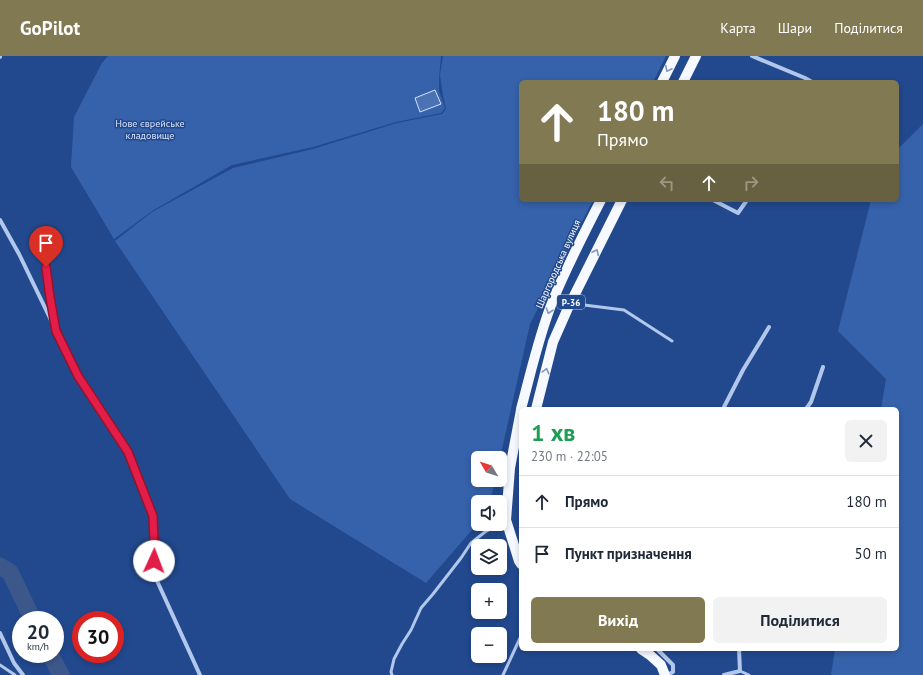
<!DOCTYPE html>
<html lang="uk">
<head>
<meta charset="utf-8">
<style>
	body { margin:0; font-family:"PT Sans",sans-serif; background:#f2f2f3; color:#1f2937; height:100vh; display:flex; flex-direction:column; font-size:15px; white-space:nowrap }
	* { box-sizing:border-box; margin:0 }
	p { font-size:13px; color:#747a83 }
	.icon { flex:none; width:22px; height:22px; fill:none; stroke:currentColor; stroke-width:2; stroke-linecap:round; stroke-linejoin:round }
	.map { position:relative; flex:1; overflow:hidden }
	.side { position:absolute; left:519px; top:351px; width:380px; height:244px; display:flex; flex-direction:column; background:#fff; border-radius:6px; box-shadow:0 2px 6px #0003 }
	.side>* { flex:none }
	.guide { position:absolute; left:519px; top:24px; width:380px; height:122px; border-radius:6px; box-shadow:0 2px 6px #0003; background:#817952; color:#fff; overflow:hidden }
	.needle { width:26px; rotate:309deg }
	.buttons { position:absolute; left:471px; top:395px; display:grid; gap:8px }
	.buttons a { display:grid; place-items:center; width:36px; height:36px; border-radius:6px; background:#fff; box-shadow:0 2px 6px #0003; font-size:20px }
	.speed { position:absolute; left:12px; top:555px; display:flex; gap:8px; font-size:20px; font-weight:700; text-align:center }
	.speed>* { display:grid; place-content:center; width:52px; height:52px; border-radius:50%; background:#fff; box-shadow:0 2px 6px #0003; line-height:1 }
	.speed small { font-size:10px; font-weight:400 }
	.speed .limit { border:6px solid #d22; background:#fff; color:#111 }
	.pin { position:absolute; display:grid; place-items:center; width:34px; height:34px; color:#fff; margin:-41px -17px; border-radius:50% 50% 50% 0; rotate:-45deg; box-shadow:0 0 4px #0007 }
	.pin .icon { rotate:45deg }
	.me { position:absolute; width:44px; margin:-22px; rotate:2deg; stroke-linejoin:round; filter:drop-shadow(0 0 3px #0008) }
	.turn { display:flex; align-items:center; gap:14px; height:84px; padding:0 12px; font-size:18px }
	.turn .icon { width:52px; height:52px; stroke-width:2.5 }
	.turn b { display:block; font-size:28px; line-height:34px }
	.lanes { display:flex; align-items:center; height:38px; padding:0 12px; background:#0003; justify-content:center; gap:20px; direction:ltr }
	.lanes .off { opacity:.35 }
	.round { display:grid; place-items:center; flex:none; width:42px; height:42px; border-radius:6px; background:#f2f2f3 }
	.head { display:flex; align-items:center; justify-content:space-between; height:68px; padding:0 12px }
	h1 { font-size:24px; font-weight:600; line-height:30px; color:#1e9e55 }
	.button { display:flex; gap:8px; margin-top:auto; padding:8px 12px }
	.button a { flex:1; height:46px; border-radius:6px; background:#817952; color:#fff; font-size:16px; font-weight:600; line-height:46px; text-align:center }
	.button a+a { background:#f2f2f3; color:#1f2937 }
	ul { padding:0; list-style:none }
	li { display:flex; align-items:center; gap:12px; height:52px; padding:0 12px; border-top:1px solid #e0e1e3 }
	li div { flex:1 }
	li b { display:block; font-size:15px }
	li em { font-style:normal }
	header { display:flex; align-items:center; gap:24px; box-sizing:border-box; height:56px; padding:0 20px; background:#817952; color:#fff }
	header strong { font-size:19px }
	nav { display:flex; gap:22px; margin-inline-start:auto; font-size:14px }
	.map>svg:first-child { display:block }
</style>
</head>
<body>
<header>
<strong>GoPilot</strong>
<nav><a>Карта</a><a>Шари</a><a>Поділитися</a></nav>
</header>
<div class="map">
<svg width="923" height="619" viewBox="0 0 923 619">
	<rect width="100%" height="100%" fill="#22498e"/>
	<path fill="#3662ab" d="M108 0H441L439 23V35L445 52 441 57 396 66 313 91 232 109 152 155 114 183 71 111 74 61 102 7Z
		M443 0H666L653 26H521V144H593L530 268 500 402H478V424H495L490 446H478V467L426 527 290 443 115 185 152 156 233 112 313 93 397 67 442 58 446 53 443 40 440 19Z
		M923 68V619H831L835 593H897V353H881L886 323 838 275 871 144H897V94Z"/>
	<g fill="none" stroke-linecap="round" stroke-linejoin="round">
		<path stroke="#3c588a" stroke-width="17" d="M0 510 10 516 33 564
			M50 598 61 619"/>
	</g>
	<path fill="#4b72b5" stroke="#d6e3f9" d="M435 34 441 48 420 56 415 42Z"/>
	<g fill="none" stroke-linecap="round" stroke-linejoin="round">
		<path stroke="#b1c7ec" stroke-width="3" d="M46 211 50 241 55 270
			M570 251 584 249 624 254 672 285
			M0 609 15 619
			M740 615 749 619
			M392 619 391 616 394 603 402 588 411 574 421 552 433 538 461 502 471 487 485 476 499 468
			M503 619 521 580"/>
		<path stroke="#b1c7ec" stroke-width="4" d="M752 0 805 22 812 26
			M0 1V0
			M713 144 738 157 747 144
			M0 164 19 198 78 320 128 396 153 460 154 484 153 516 200 619
			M723 353 743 314 769 271
			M806 353 811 346 823 311
			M0 577 14 607 23 619
			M657 593 673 609V616L667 619
			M724 619 740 615 739 593"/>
		<path stroke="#f6f9ff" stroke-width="10" d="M662 26 675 0
			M683 26 696 0
			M521 353C531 316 539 279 553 244 567 210 584 177 601 144
			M536 353 553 286 568 252 622 144
			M521 354 510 412 506 464 519 505 521 508
			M641 593 650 599 661 609 665 619"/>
	</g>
	<defs><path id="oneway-chevron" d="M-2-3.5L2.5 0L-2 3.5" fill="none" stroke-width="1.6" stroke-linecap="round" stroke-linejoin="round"/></defs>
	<g stroke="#8198c1">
		<use href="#oneway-chevron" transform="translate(668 13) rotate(117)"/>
		<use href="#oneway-chevron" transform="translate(596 196) rotate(-63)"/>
		<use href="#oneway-chevron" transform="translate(549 255) rotate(109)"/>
		<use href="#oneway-chevron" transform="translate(546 315) rotate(-75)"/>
	</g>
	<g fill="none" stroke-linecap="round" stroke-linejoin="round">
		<defs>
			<path id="route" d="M46 211 50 241 56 275 78 320 128 396 153 460 154 484V505"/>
		</defs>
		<use href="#route" stroke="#92132f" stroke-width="10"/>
		<use href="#route" stroke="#e11d48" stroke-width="7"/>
	</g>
	<g text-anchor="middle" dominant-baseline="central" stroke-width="3" stroke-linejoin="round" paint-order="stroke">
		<rect fill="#22498e" stroke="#bdc8dd" stroke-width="1" x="557" y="239" width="28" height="14" rx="3"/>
		<g font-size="9" font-weight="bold" fill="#fff">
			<text x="571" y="246">Р-36</text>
		</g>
		<g font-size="10" fill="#d6e3f9" stroke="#22498e">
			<text x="150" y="67">Нове єврейське<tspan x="150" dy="12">кладовище</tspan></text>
		</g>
		<g font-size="10" fill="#fff" stroke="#22498e">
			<text transform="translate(558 208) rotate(-66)">Шаргородська вулиця</text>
		</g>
	</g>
</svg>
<div class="buttons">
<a><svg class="needle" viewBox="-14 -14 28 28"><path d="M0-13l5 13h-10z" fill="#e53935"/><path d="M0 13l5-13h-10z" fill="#747a83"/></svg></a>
<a><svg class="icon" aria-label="sound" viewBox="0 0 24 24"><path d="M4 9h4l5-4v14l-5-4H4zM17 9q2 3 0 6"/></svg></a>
<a><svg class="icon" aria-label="layers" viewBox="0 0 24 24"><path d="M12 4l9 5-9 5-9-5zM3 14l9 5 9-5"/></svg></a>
<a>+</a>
<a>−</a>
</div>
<div class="speed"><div>20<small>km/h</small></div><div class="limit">30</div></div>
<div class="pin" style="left:46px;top:211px;background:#d93025"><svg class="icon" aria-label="arrive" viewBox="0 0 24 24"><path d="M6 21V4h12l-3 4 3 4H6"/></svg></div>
<svg class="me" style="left:154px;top:505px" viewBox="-20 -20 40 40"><circle r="19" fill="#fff"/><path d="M0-13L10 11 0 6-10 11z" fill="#e11d48"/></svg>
<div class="guide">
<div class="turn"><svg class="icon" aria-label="ahead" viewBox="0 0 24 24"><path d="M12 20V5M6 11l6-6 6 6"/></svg><div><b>180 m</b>Прямо</div></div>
<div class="lanes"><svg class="icon off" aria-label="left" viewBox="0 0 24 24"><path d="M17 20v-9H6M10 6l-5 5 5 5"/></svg><svg class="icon" aria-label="ahead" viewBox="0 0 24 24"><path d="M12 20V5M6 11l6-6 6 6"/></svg><svg class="icon off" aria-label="right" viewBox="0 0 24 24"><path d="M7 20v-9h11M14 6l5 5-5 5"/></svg></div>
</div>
<section class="side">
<div class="head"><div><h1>1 хв</h1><p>230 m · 22:05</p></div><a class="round"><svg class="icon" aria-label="close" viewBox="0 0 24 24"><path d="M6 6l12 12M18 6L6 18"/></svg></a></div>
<ul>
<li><svg class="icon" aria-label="ahead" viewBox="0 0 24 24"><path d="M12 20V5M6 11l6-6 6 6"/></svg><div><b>Прямо</b></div><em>180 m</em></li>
<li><svg class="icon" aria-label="arrive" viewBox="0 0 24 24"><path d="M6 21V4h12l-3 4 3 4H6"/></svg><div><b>Пункт призначення</b></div><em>50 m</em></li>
</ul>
<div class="button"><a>Вихід</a><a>Поділитися</a></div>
</section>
</div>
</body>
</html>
